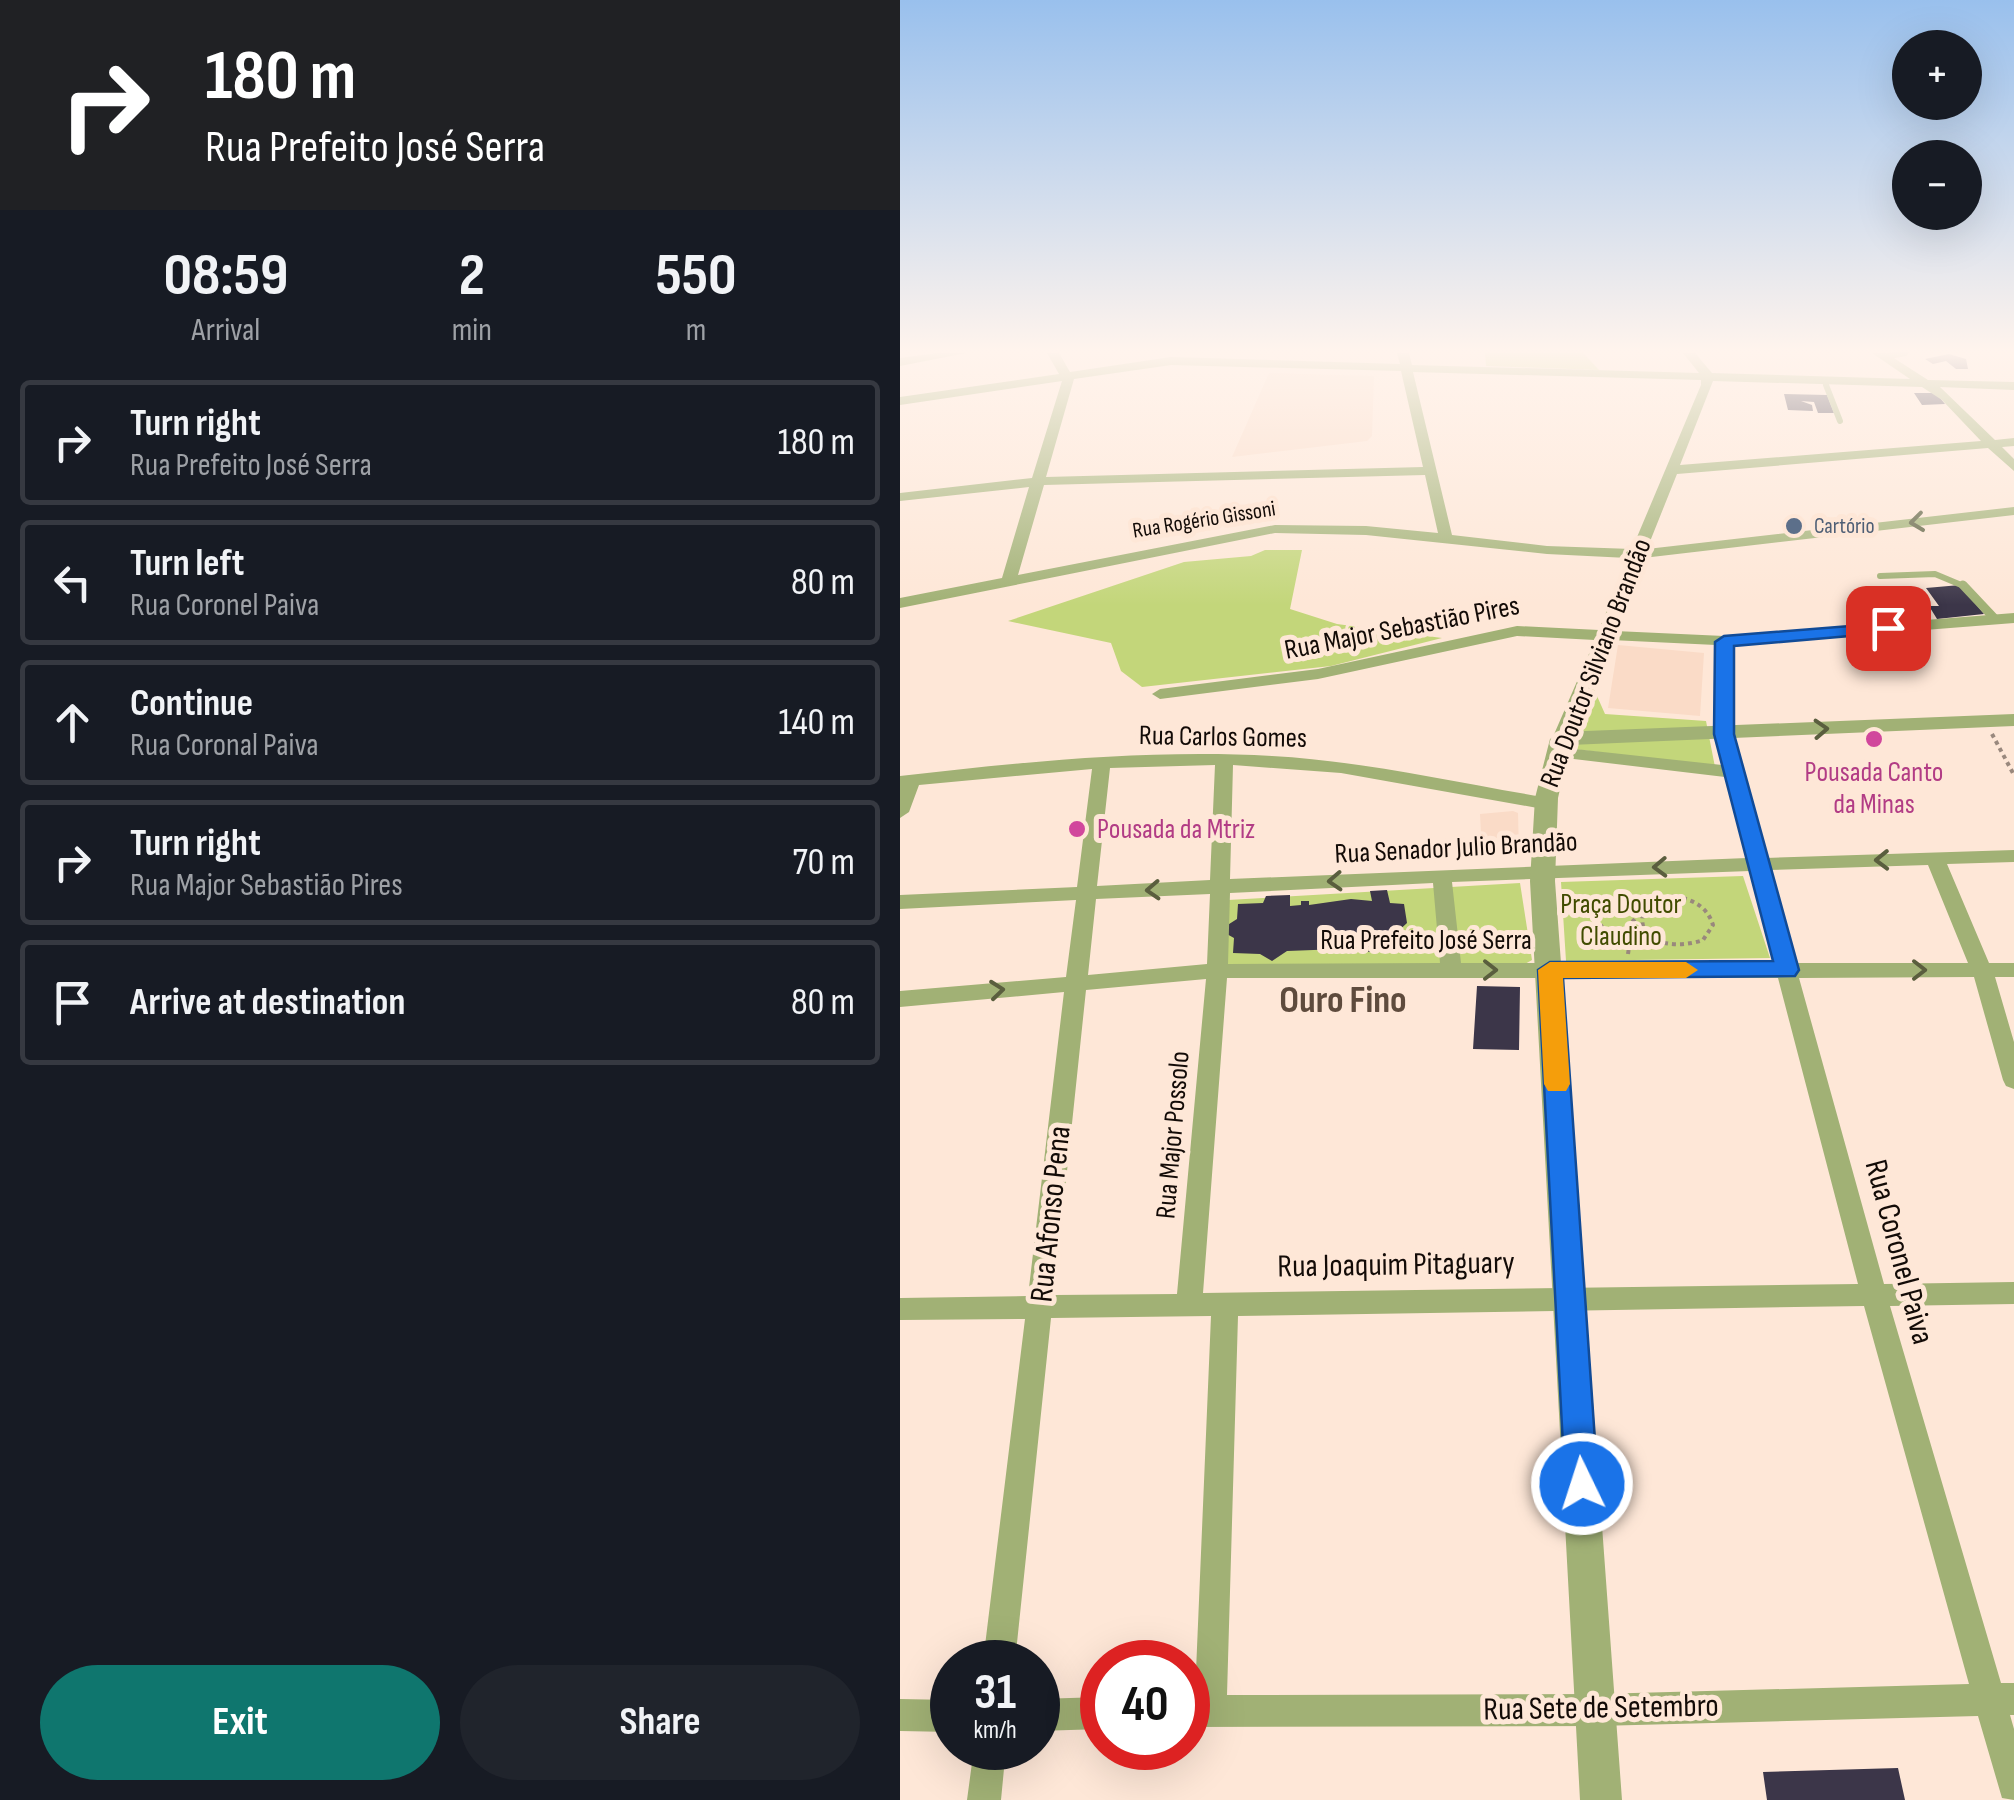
<!DOCTYPE html>
<html lang="en">
<head>
<meta charset="utf-8">
<style>
	body { margin:0; font-family:"Sofia Sans Condensed",sans-serif; background:#20242c; color:#f1f3f6; height:100vh; display:flex; flex-direction:column; font-size:38px; white-space:nowrap }
	* { box-sizing:border-box; margin:0 }
	p { font-size:32px; color:#9ea1a6 }
	.icon { flex:none; width:55px; height:55px; fill:none; stroke:currentColor; stroke-width:2; stroke-linecap:round; stroke-linejoin:round }
	.map { position:relative; flex:1; overflow:hidden }
	.sheet { display:flex; flex-direction:column; background:#171b24; width:900px }
	.sheet>* { flex:none }
	.guide { background:#202124; color:#fff; overflow:hidden }
	.fabs { position:absolute; left:992px; top:30px; display:grid; gap:20px }
	.fabs a { display:grid; place-items:center; width:90px; height:90px; border-radius:50%; background:#171b24; box-shadow:0 10px 40px #0002; font-size:50px }
	.speed { position:absolute; left:30px; top:1640px; display:flex; gap:20px; font-size:50px; font-weight:700; text-align:center }
	.speed>* { display:grid; place-content:center; width:130px; height:130px; border-radius:50%; background:#171b24; box-shadow:0 10px 40px #0002; line-height:1 }
	.speed small { font-size:25px; font-weight:400 }
	.speed .limit { border:15px solid #d22; background:#fff; color:#111 }
	.pin { position:absolute; display:grid; place-items:center; width:85px; height:85px; color:#fff; margin:-42px; border-radius:20px; box-shadow:0 5px 15px #0006 }
	.me { position:absolute; width:110px; margin:-55px; rotate:356deg; stroke-linejoin:round; filter:drop-shadow(0 0 8px #0008) }
	.turn { display:flex; align-items:center; gap:35px; height:210px; padding:0 40px; font-size:45px }
	.turn .icon { width:130px; height:130px; stroke-width:2.5 }
	.turn b { display:block; font-size:70px; line-height:85px }
	.eta { display:flex; justify-content:space-evenly; align-items:center; height:170px; text-align:center }
	.eta b { font-size:60px; font-weight:700; line-height:70px }
	.button { display:flex; gap:20px; margin-top:auto; padding:20px 40px }
	.button a { flex:1; height:115px; border-radius:60px; background:#0f766e; color:#fff; font-size:40px; font-weight:700; line-height:115px; text-align:center }
	.button a+a { background:#20242c; color:#f1f3f6 }
	ul { padding:0; list-style:none }
	li { display:flex; align-items:center; gap:30px; height:125px; margin:0 20px 15px; padding:0 20px; border:5px solid #363941; border-radius:10px }
	li div { flex:1 }
	li b { display:block; font-size:38px }
	li em { font-style:normal }
	main { display:flex; flex:1; min-height:0 }
	.map>svg:first-child { display:block }
</style>
</head>
<body>
<main>
<section class="sheet">
<div class="guide">
<div class="turn"><svg class="icon" aria-label="right" viewBox="0 0 24 24"><path d="M7 20v-9h11M14 6l5 5-5 5"/></svg><div><b>180 m</b>Rua Prefeito José Serra</div></div>
</div>
<div class="eta">
<div><b>08:59</b><p>Arrival</p></div>
<div><b>2</b><p>min</p></div>
<div><b>550</b><p>m</p></div>
</div>
<ul>
<li><svg class="icon" aria-label="right" viewBox="0 0 24 24"><path d="M7 20v-9h11M14 6l5 5-5 5"/></svg><div><b>Turn right</b><p>Rua Prefeito José Serra</p></div><em>180 m</em></li>
<li><svg class="icon" aria-label="left" viewBox="0 0 24 24"><path d="M17 20v-9H6M10 6l-5 5 5 5"/></svg><div><b>Turn left</b><p>Rua Coronel Paiva</p></div><em>80 m</em></li>
<li><svg class="icon" aria-label="ahead" viewBox="0 0 24 24"><path d="M12 20V5M6 11l6-6 6 6"/></svg><div><b>Continue</b><p>Rua Coronal Paiva</p></div><em>140 m</em></li>
<li><svg class="icon" aria-label="right" viewBox="0 0 24 24"><path d="M7 20v-9h11M14 6l5 5-5 5"/></svg><div><b>Turn right</b><p>Rua Major Sebastião Pires</p></div><em>70 m</em></li>
<li><svg class="icon" aria-label="arrive" viewBox="0 0 24 24"><path d="M6 21V4h12l-3 4 3 4H6"/></svg><div><b>Arrive at destination</b></div><em>80 m</em></li>
</ul>
<div class="button"><a>Exit</a><a>Share</a></div>
</section>
<div class="map">
<svg width="1114" height="1800" viewBox="0 0 1114 1800">
	<rect width="100%" height="100%" fill="#fee7d7"/>
	<path fill="#fadbc7" d="M369 373 474 376 472 436 467 441 332 457Z
		M718 645 804 653 800 716 708 708Z
		M613 811 618 813 619 852H582L580 814Z"/>
	<path fill="#c3d67a" d="M585 353H683L699 370 586 366Z
		M365 550H402L390 609 437 624 542 638 431 666 242 687 221 671 211 643 108 621 284 562 351 556Z
		M693 687 705 714 806 721 815 767 666 748Z
		M843 876 870 958 666 961 661 882Z
		M620 883 632 960 623 965 325 968 328 900Z"/>
	<path fill="#3c3649" d="M1049 354 1066 359 1068 369H1056L1046 361 1033 364 1025 359Z
		M1014 393H1036L1045 404 1022 405Z
		M884 394 927 395 934 413H918L914 402 901 401 912 405 913 411 888 410Z
		M1060 585 1084 614 1037 619 1029 606H1039L1026 588Z
		M487 890 490 903 504 904 507 923 495 934 488 952H468L470 947H454L452 954 440 949 387 951 372 961 360 954 333 953 334 938 325 933 326 926 337 919 338 904 363 903 366 896 390 895V906L401 905V901H409V905L451 899 472 901 470 891Z
		M577 986 620 987 619 1050 573 1049Z
		M998 1768 1005 1800H867L863 1772Z"/>
	<g fill="none" stroke-linecap="round" stroke-linejoin="round">
		<path stroke="#99887d" stroke-width="4" stroke-dasharray="4 4" stroke-linecap="butt" d="M1092 734 1114 775
			M775 896C793 900 807 906 813 925L803 940C775 950 729 944 746 905Z
			M663 901 692 909 716 952
			M728 954 733 921 741 912"/>
		<path stroke="#a1b175" stroke-width="6" d="M984 357 1005 353
			M926 385 940 421
			M980 576 1035 574 1066 587"/>
		<path stroke="#a1b175" stroke-width="9" d="M1063 585 1095 619"/>
		<path fill="#a1b175" fill-rule="evenodd" d="M38 353H66L0 366V358Z
			M147 353H159L170 372 271 357 500 364 497 353H509L512 365 799 373 783 353H795L812 373 1010 379 972 353H986L1028 380 1114 382V390L1040 387 1095 440 1114 438V446L1102 447 1114 459V471L1088 448 777 474 747 549 1114 507V515L743 558 715 631 824 636 1114 613V623L832 645 833 734 866 858 1114 850V862L1047 864 1089 963H1114V977H1095L1114 1042V1089L1106 1086 1103 1080 1074 977 899 978 984 1284 1114 1282V1304L990 1306 1101 1683H1114V1715H1110L1114 1729V1800L1102 1798 1078 1716 697 1726 288 1727V1695H295L311 1316 151 1318 115 1662H83L125 1319 0 1320V1298L128 1296 164 992 0 1007V991L166 977 176 900 0 909V895L177 887 192 769 19 785 9 812 0 818V776C123 762 248 749 372 756 463 761 553 782 643 797L652 803 643 809 441 773 333 765 330 879 847 858 825 777 657 757 648 752 657 747 822 765 815 734 816 645 711 640 670 739 661 744 652 739 695 640 617 636 418 679 260 699 252 694 260 689 418 669 617 626 699 630 728 558 647 554 466 535 375 533 0 608V598L102 578 129 487 0 501V493L132 478 162 381 0 405V397L159 374ZM271 365 501 371 523 467 146 477 174 379ZM513 372 801 380V385L732 549 647 546 552 535ZM813 381 1022 387 1042 400 1081 441 780 465ZM525 475 538 533 466 526 375 525 118 575 144 485ZM315 765 310 880 197 886 210 768ZM1028 865 1068 963H895L869 870ZM850 871 874 963H561L552 882ZM533 883 540 963 328 964 330 893ZM310 894 307 964 188 975 196 899ZM327 978H878L958 1284 303 1293ZM306 979 277 1294 154 1295 186 990ZM964 1306 1069 1684 697 1694 327 1695 338 1316Z
			M202 1697V1729L138 1731V1699Z
			M0 1699 52 1700V1732L0 1731Z
			M74 1748H106L101 1800H67Z"/>
		<path fill="#a1b175" fill-rule="evenodd" d="M1114 714V726L670 745 658 798 655 881 722 1800H680L630 881 635 798 650 739 661 732Z"/>
	</g>
	<defs><path id="oneway-chevron" d="M-2-3.5L2.5 0L-2 3.5" fill="none" stroke-width="1.6" stroke-linecap="round" stroke-linejoin="round" transform="scale(2.5)"/></defs>
	<g stroke="#5a5e3e">
		<use href="#oneway-chevron" transform="translate(1017 522) rotate(173)"/>
		<use href="#oneway-chevron" transform="translate(921 729) rotate(-3)"/>
		<use href="#oneway-chevron" transform="translate(982 860) rotate(179)"/>
		<use href="#oneway-chevron" transform="translate(760 867) rotate(178)"/>
		<use href="#oneway-chevron" transform="translate(435 881) rotate(177)"/>
		<use href="#oneway-chevron" transform="translate(253 890) rotate(177)"/>
		<use href="#oneway-chevron" transform="translate(590 970)"/>
		<use href="#oneway-chevron" transform="translate(1019 970)"/>
		<use href="#oneway-chevron" transform="translate(97 990) rotate(-6)"/>
	</g>
	<linearGradient id="sky" x2="0" y2="1"><stop stop-color="#99c0ed"/><stop offset="0.58" stop-color="#fff4ed"/><stop offset="1" stop-color="#fff4ed" stop-opacity="0"/></linearGradient>
	<rect width="1114" height="605" fill="url(#sky)"/>
	<path fill="#1a73e8" stroke="#114b97" stroke-width="2.5" d="M988 623 995 624V632L834 646V734L899 970 895 976 663 978 698 1484 693 1495 682 1500 670 1495 665 1484 638 970 650 962 873 961 814 734 815 642 824 636Z"/>
	<path fill="#f59e0b" d="M650 962H786L798 970 786 978H663L670 1084 666 1091H648L644 1084 638 970Z"/>
	<circle fill="#5c6f8a" stroke="#fee7d7" stroke-width="4" cx="894" cy="526" r="10"/>
	<g fill="#d1479c" stroke="#fee7d7" stroke-width="4">
		<circle cx="974" cy="739" r="10"/>
		<circle cx="177" cy="829" r="10"/>
	</g>
	<g text-anchor="middle" dominant-baseline="central" stroke-width="10" stroke-linejoin="round" paint-order="stroke">
		<g font-size="22" fill="#130b07" stroke="#fee7d7">
			<text transform="translate(304 520) rotate(-9)">Rua Rogério Gissoni</text>
		</g>
		<g font-size="22" fill="#4e5e75" stroke="#fee7d7" text-anchor="start">
			<text x="914" y="526">Cartório</text>
		</g>
		<g font-size="28" fill="#130b07" stroke="#fee7d7">
			<text transform="translate(502 628) rotate(-11)">Rua Major Sebastião Pires</text>
			<text transform="translate(696 663) rotate(-69)">Rua Doutor Silviano Brandão</text>
			<text transform="translate(323 737) rotate(1)">Rua Carlos Gomes</text>
			<text transform="translate(556 848) rotate(-3)">Rua Senador Julio Brandão</text>
			<text x="526" y="940">Rua Prefeito José Serra</text>
			<text transform="translate(273 1135) rotate(-85)">Rua Major Possolo</text>
		</g>
		<g font-size="28" fill="#b23c85" stroke="#fee7d7">
			<text x="974" y="772">Pousada Canto<tspan x="974" dy="32">da Minas</tspan></text>
			<text x="197" y="829" text-anchor="start">Pousada da Mtriz</text>
		</g>
		<g font-size="28" fill="#414c00" stroke="#fee7d7">
			<text x="721" y="904">Praça Doutor<tspan x="721" dy="32">Claudino</tspan></text>
		</g>
		<g font-size="32" fill="#130b07" stroke="#fee7d7">
			<text transform="translate(151 1214) rotate(-84)">Rua Afonso Pena</text>
			<text transform="translate(999 1252) rotate(75)">Rua Coronel Paiva</text>
			<text transform="translate(496 1265) rotate(-1)">Rua Joaquim Pitaguary</text>
			<text transform="translate(701 1708) rotate(-1)">Rua Sete de Setembro</text>
		</g>
		<g font-size="38" font-weight="bold" fill="#5e4b3d" stroke="#fee7d7">
			<text x="443" y="1000">Ouro Fino</text>
		</g>
	</g>
</svg>
<div class="fabs">
<a>+</a>
<a>−</a>
</div>
<div class="speed"><div>31<small>km/h</small></div><div class="limit">40</div></div>
<div class="pin" style="left:988px;top:628px;background:#d93025"><svg class="icon" aria-label="arrive" viewBox="0 0 24 24"><path d="M6 21V4h12l-3 4 3 4H6"/></svg></div>
<svg class="me" style="left:682px;top:1484px" viewBox="-20 -20 40 40"><circle r="17" fill="#1a73e8" stroke="#fff" stroke-width="3"/><path d="M0-11L8 9 0 5-8 9z" fill="#fff"/></svg>
</div>
</main>
</body>
</html>
